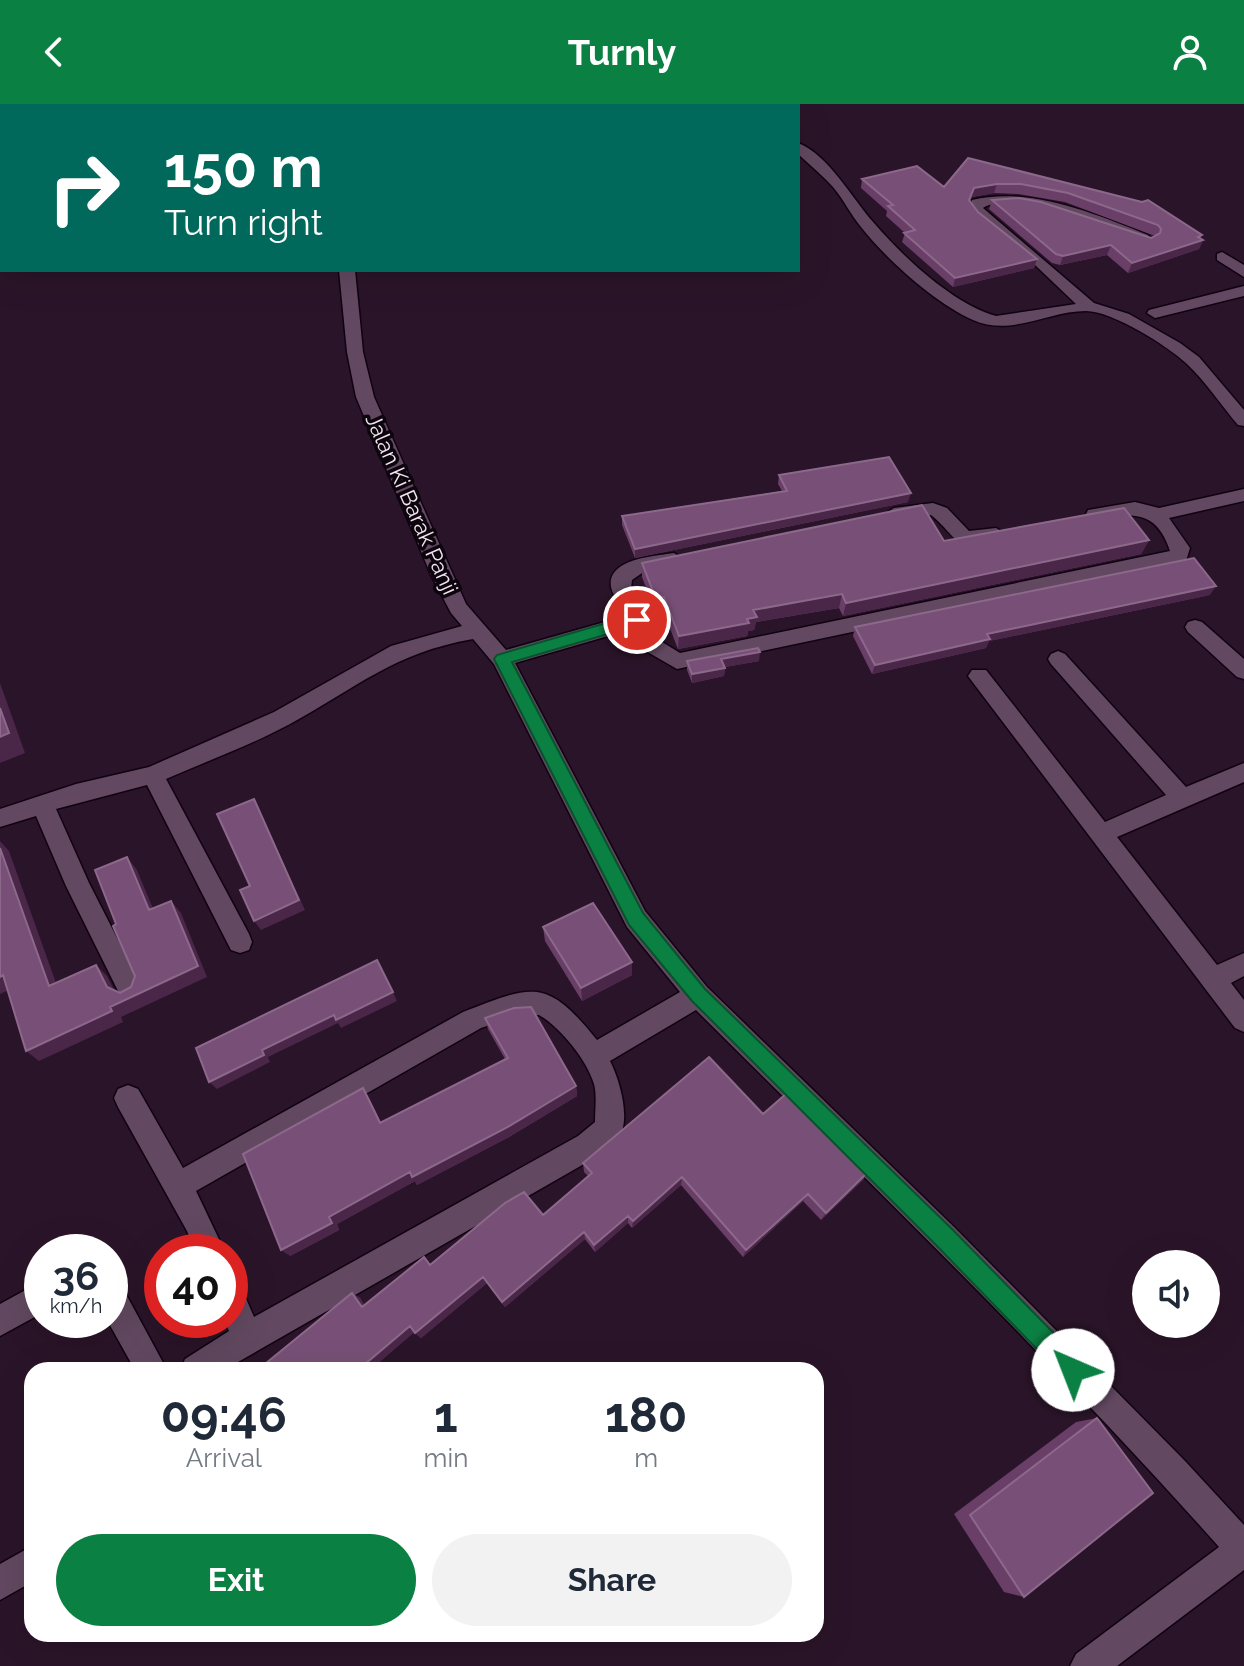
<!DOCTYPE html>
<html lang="en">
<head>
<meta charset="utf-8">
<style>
	body { margin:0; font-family:Raleway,sans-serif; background:#f2f2f3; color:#1f2937; height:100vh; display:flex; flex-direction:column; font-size:30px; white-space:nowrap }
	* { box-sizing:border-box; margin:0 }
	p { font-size:26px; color:#747a83 }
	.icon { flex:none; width:44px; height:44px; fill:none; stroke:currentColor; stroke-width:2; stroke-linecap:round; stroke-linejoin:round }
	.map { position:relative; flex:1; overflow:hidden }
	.details { position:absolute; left:24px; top:1258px; width:800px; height:280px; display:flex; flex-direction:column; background:#fff; border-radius:24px; box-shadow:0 8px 32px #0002 }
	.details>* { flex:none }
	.guide { position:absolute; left:0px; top:0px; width:800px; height:168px; box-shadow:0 8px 32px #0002; background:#00695c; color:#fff; overflow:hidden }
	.fabs { position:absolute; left:1132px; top:1146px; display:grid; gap:16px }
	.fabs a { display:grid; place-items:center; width:88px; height:88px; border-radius:50%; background:#fff; box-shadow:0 8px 32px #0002; font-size:40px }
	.speed { position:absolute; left:24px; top:1130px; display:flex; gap:16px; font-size:40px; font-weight:700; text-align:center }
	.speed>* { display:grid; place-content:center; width:104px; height:104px; border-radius:50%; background:#fff; box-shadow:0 8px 32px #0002; line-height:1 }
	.speed small { font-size:20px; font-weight:400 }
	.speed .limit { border:12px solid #d22; background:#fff; color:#111 }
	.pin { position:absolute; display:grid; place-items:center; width:68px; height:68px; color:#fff; margin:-34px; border:4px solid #fff; border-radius:50%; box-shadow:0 2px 8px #0007 }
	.me { position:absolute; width:88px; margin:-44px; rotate:316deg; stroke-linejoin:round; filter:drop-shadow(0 0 6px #0008) }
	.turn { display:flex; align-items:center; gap:28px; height:168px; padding:0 32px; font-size:36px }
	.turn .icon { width:104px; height:104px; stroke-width:2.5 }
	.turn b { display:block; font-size:56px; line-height:68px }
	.eta { display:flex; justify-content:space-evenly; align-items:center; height:136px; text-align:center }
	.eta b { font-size:48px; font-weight:700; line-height:56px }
	.button { display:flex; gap:16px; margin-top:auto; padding:16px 32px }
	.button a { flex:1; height:92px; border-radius:48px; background:#0b8043; color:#fff; font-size:32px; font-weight:700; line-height:92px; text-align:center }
	.button a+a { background:#f2f2f3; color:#1f2937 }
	header { display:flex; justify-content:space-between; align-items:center; height:104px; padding:0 32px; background:#0b8043; color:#fff; font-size:36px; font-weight:700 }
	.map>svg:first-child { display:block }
</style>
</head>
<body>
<header><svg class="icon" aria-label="back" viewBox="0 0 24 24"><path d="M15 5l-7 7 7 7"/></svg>Turnly<svg class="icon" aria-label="person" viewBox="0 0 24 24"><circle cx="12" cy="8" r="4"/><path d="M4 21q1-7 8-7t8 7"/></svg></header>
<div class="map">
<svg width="1244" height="1562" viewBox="0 0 1244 1562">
	<rect width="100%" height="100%" fill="#2a1429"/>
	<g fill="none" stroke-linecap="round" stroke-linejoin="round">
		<defs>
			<path id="minor" d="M721 0H735L736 2H722Z
				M798 39C828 50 853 96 874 119 903 153 953 200 996 212L1076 200 1034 160 977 115 969 104 972 96C1030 82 1095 110 1148 131L1150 134 1143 138C1110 129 1011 85 983 104L1094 199 1129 210 1180 239 1199 253 1244 306V322L1238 321C1221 301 1206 278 1187 260 1168 242 1112 207 1086 207 1048 207 1011 233 973 216 935 199 887 156 861 123 851 111 844 96 833 83 823 72 810 61 798 50Z
				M1222 148 1244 161V173L1217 156V150Z
				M339 166H355L363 248 374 293 466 500 506 546 626 512C621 503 613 492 611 483 607 454 656 452 674 449L684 456 681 461 645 467 632 476 631 484 659 536 680 549 1170 447C1156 405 1132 409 1095 416L1086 410 1088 406 1135 398 1159 404 1244 385V397L1169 414 1190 444 1186 457 1179 459 677 565 644 546 632 525 515 559 645 807 707 883 954 1123 1185 1357 1244 1421V1466L1117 1562H1070L1076 1550 1219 1443C1053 1256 873 1082 696 906L610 957C619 974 632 1017 618 1034 613 1041 604 1046 598 1052L224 1266H181L185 1255 229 1227 224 1216H230V1179L241 1183 254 1213 578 1032 595 1018C595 1006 597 991 594 980 587 956 560 923 539 911L516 912 481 924 196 1087 225 1148H195L187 1127 118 1003 114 994 118 985 128 981 138 985 183 1064 463 908C534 880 547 874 597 936L680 888 627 823 494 560 473 535C393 549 358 583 290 620 251 641 207 657 166 675L249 830 252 838 249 846 240 849 231 846 147 681 56 705 89 779 143 885 139 893 130 897 121 893 66 782 36 712 0 723V705L76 680 149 663 274 608 391 542 462 522 451 509 431 471 356 293 347 248Z
				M1244 182V192L1155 214 1147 209 1149 206Z
				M933 399 947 404 969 427 996 424 1006 430C1000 436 996 436 988 438 949 443 958 433 931 411L894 416 885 410 894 404Z
				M1195 516 1202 518 1244 555V575L1237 573 1188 528 1185 523 1188 518Z
				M1058 547 1065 550 1186 683 1244 659V678L1117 733 1217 861 1244 849V872L1231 879 1244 896V928L1235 924 968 572 972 566H986L1105 718 1166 691 1051 560 1048 555 1051 550Z
				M42 1177V1209L0 1232V1200Z
				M110 1177 121 1181 167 1266H135L107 1216H110Z
				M32 1442V1478L0 1496V1460Z"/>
		</defs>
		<use href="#minor" stroke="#110212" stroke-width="3"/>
		<use href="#minor" fill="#624961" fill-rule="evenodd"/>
	</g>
	<path fill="#693f68" d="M968 54 1202 131 1200 134 1203 136 1199 145 1128 169 1107 151 1060 161 1052 159 989 105 992 96 1151 134 1155 132 1065 98 1018 90 994 89 972 93 970 97 978 108 1037 155 1034 164 953 183 902 138 905 129 886 112 887 107 861 84 862 75 944 83Z
		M779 371 908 398 635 454 622 421V412L782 387 778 380Z
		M1149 436 1141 450 843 512 839 504 756 518 754 526 748 527 747 532 678 545 663 507 655 508 642 473V459L944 437Z
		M1210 491 989 537 986 544 872 570 853 532 855 523Z
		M687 557H759L725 563 724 572 692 579 687 566Z
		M543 823 632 858V871L582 897 545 837Z
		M485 914 576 982 577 992 509 1033 417 1081 415 1077 337 1120 339 1126 290 1152 369 994 381 1018 505 955 488 925Z
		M763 1010 869 1067 863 1076 821 1116 803 1097 743 1153 681 1081 632 1124 628 1119 595 1148 585 1135 505 1203 487 1179 421 1234 414 1228 370 1266 352 1189 360 1194 364 1201 430 1161 543 1111 588 1072 584 1068 583 1059Z
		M1097 1314 1024 1493 1004 1488 954 1410 1076 1318Z"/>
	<path fill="#4a2649" d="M290 0H370L359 2H283Z
		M997 80 994 89 972 93 967 106 974 84Z
		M1202 131 1199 138 1203 136 1199 145 1128 169 1132 159Z
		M1111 141 1107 151 1060 161 1063 152Z
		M1037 155 1034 164 953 183 955 174Z
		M911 389 908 398 635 454V445Z
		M1149 436 1141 450 843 512 846 499Z
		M1216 482 1210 491 989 537 986 544 872 570 875 561 987 530Z
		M842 490 839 504 756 518 754 526 748 527 747 532 678 545 679 532 747 515 753 506Z
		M664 493 663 507 655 508 656 495Z
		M760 548 759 557 720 564 721 555Z
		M725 564 724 572 692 579V570Z
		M0 579 25 649 0 659Z
		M254 695 305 806 261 826 254 817Z
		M0 737 9 747 61 893 49 882 0 744Z
		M127 753 137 766 159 819 149 806Z
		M171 797 181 809 207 873 121 913 123 918 39 957 26 947 110 903 198 862Z
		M632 858V871L582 897 581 884Z
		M96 861 107 872 118 894 107 883Z
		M3 871 16 883 0 890V873Z
		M393 888 397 897 341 924 338 919 268 953 270 958 217 985 209 978 262 946 334 911Z
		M576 982 577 992 509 1033 417 1081 415 1077 337 1120 339 1126 290 1152 281 1146 329 1113 410 1068Z
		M869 1067 863 1076 821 1116 826 1109Z
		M682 1073 681 1081 632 1124 633 1117Z
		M808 1090 803 1097 743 1153 746 1146Z
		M628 1112V1119L595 1148 594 1141Z
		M584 1128 585 1135 505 1203 502 1198Z
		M483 1173 487 1179 421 1234 415 1229Z
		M352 1189 360 1194 369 1208 362 1203Z
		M410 1222 416 1227 370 1266H358Z"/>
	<path fill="#785077" stroke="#8c688b" stroke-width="2" d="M98 0H140V2H99Z
		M201 0H290L284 2H202Z
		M968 54 1142 98 1148 96 1202 131 1198 133 1203 136 1132 159 1111 141 1063 152 1056 150 992 96 1019 94 1041 98 1151 134 1160 129 1161 125 1158 121 1068 89 1021 80H997L974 84 969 96 978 108 1037 155 955 174 904 129 915 126 888 102 893 101 862 75 917 62 944 83Z
		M889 353 911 389 635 445 622 412 787 387 779 371Z
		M922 401 944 437 1124 404 1149 436 846 499 842 490 753 506 757 513 747 515 749 519 679 532 664 493 656 495 642 459Z
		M1194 454 1216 482 987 530 990 535 875 561 855 523Z
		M758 544 760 548 721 555 725 564 692 570 687 557Z
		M0 604 9 629 0 633Z
		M254 695 299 796 254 817 240 786 250 782 217 710Z
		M0 744 49 882 96 861 107 883 120 889 131 883 135 872 113 822 116 820 95 766 127 753 149 806 171 797 198 862 110 903 112 907 26 947 3 871 0 873Z
		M593 799 632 858 581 884 543 823Z
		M377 856 393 888 336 916 334 911 262 946 264 951 209 978 196 944Z
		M531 903 576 982 506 1024 412 1073 410 1068 329 1113 332 1119 281 1146 243 1050 363 984 380 1019 508 954 485 914 514 904Z
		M709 953 763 1010 788 988 869 1067 826 1109 808 1090 746 1146 682 1073 633 1117 628 1112 594 1141 584 1128 502 1198 483 1173 415 1229 410 1222 358 1266H269L265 1260 352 1189 362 1203 424 1153 430 1161 505 1099 524 1088 543 1111 592 1069 583 1059Z
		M1097 1314 1153 1389 1024 1493 970 1411Z"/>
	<path fill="#0b8043" stroke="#07532c" stroke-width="2" d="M637 510 642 512V520L512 558 643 809 705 885 952 1125 1082 1258 1085 1266 1082 1274 1073 1278 1065 1274 936 1141 692 897 629 821 494 555 497 551Z"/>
	<g text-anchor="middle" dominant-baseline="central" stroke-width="7" stroke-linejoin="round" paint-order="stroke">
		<g font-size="22" fill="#f4e5f3" stroke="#0d050d">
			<text transform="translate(412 400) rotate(66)">Jalan Ki Barak Panji</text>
		</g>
	</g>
</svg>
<div class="fabs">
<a><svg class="icon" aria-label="sound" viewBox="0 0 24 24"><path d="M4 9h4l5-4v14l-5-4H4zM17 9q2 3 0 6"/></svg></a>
</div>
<div class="speed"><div>36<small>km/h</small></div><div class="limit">40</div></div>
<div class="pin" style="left:637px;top:516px;background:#d93025"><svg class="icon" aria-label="arrive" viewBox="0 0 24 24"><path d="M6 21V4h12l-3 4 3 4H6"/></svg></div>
<svg class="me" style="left:1073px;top:1266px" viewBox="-20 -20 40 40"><circle r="19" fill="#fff"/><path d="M0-13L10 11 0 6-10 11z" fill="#0b8043"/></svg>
<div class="guide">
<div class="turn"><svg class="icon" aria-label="right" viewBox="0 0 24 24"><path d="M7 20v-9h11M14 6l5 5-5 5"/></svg><div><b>150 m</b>Turn right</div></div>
</div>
<section class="details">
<div class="eta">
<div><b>09:46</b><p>Arrival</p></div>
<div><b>1</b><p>min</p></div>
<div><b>180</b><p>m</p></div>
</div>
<div class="button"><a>Exit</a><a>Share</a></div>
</section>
</div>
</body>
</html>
